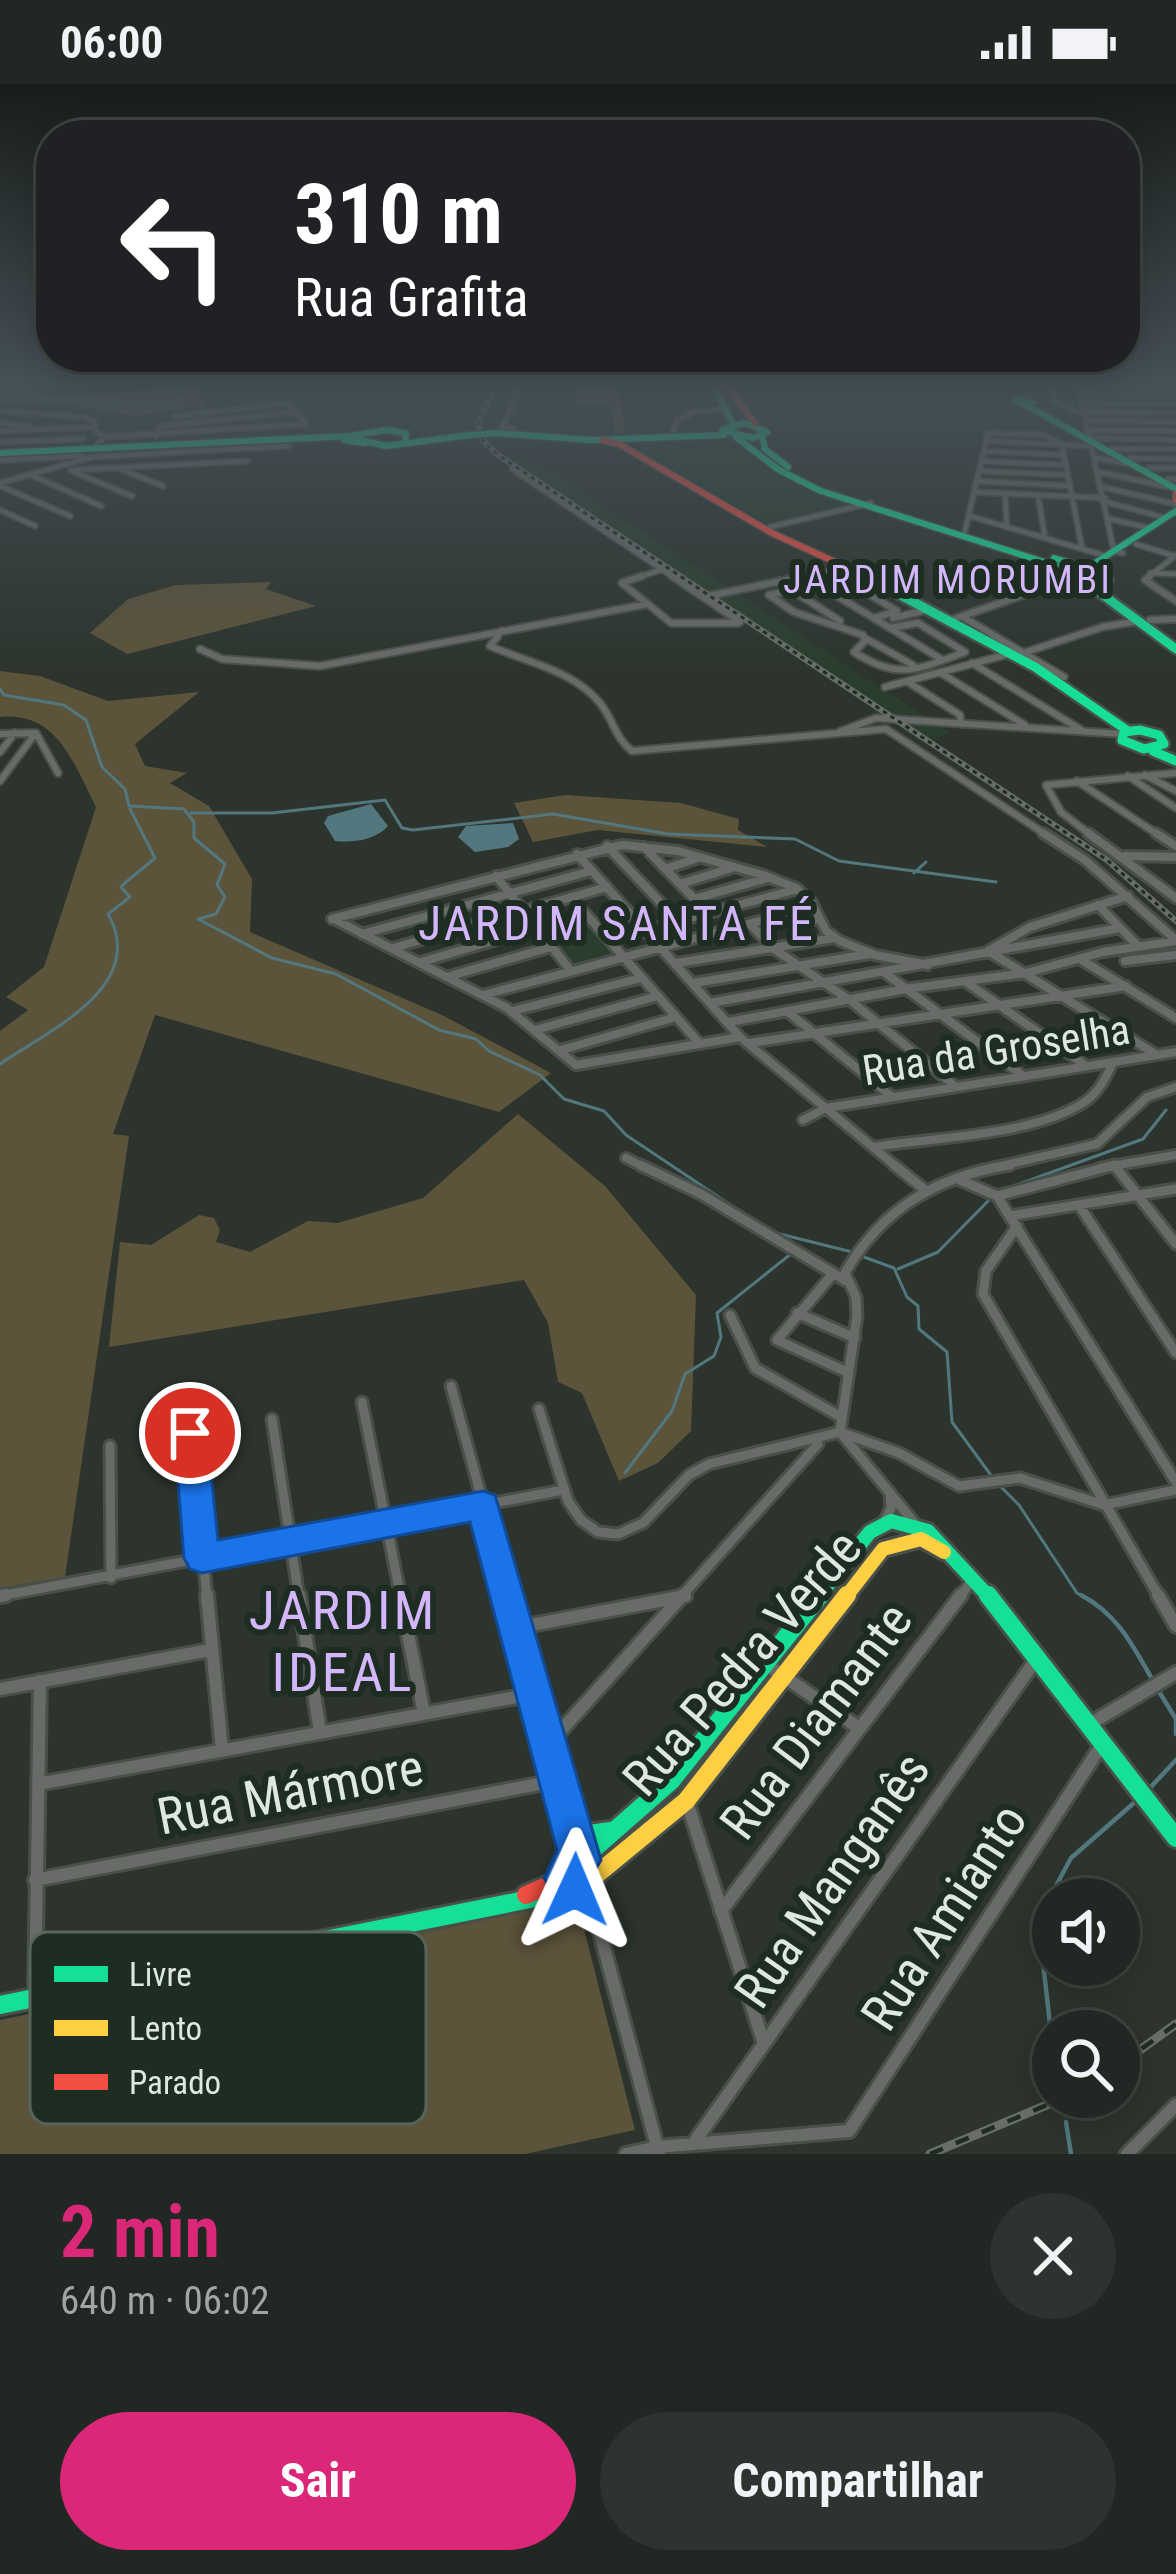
<!DOCTYPE html>
<html lang="pt">
<head>
<meta charset="utf-8">
<style>
	body { margin:0; font-family:"Roboto Condensed",sans-serif; background:#2d332f; color:#f1f3f6; height:100vh; display:flex; flex-direction:column; font-size:45px; white-space:nowrap }
	* { box-sizing:border-box; margin:0 }
	p { font-size:39px; color:#a2a5a5 }
	.icon { flex:none; width:66px; height:66px; fill:none; stroke:currentColor; stroke-width:2; stroke-linecap:round; stroke-linejoin:round }
	.map { position:relative; height:2070px; overflow:hidden }
	.sheet { display:flex; flex-direction:column; background:#212722; flex:1 }
	.sheet>* { flex:none }
	.hud { position:absolute; left:36px; top:36px; width:1104px; height:252px; border-radius:48px; box-shadow:0 6px 30px #0003,0 0 0 3px #3e4440; background:#202124; color:#fff; overflow:hidden }
	.fabs { position:absolute; left:1032px; top:1794px; display:grid; gap:24px }
	.fabs a { display:grid; place-items:center; width:108px; height:108px; border-radius:50%; background:#212722; box-shadow:0 6px 30px #0003,0 0 0 3px #3e4440; font-size:60px }
	.pin { position:absolute; display:grid; place-items:center; width:102px; height:102px; color:#fff; margin:-51px; border:6px solid #fff; border-radius:50%; box-shadow:0 3px 12px #0007 }
	.me { position:absolute; width:132px; margin:-66px; rotate:1deg; stroke-linejoin:round; filter:drop-shadow(0 0 9px #0008) }
	.turn { display:flex; align-items:center; gap:42px; height:252px; padding:0 60px; font-size:54px }
	.turn .icon { width:156px; height:156px; stroke-width:2.5 }
	.turn b { display:block; font-size:84px; line-height:102px }
	.round { display:grid; place-items:center; flex:none; width:126px; height:126px; border-radius:63px; background:#2d332f }
	.overview { display:flex; align-items:center; justify-content:space-between; height:204px; padding:0 60px }
	h1 { font-size:72px; font-weight:700; line-height:90px; color:#db2777 }
	.primary-button { display:flex; gap:24px; margin-top:auto; padding:24px 60px }
	.primary-button a { flex:1; height:138px; border-radius:72px; background:#db2777; color:#fff; font-size:48px; font-weight:700; line-height:138px; text-align:center }
	.primary-button a+a { background:#2d332f; color:#f1f3f6 }
	.status { display:flex; justify-content:space-between; align-items:center; height:84px; padding:0 60px; background:#212722; direction:ltr }
	.status svg { height:33px; fill:currentColor }
	.map>svg:first-child { display:block }
</style>
</head>
<body>
<div class="status"><b>06:00</b><svg viewBox="0 0 49 12"><path d="M0 12V9h3v3zM5 12V6h3v6zM10 12V3h3v9zM15 12V0h3v12zM26 1h20v11H26zM47 4h2v5h-2z"/></svg></div>
<div class="map">
<svg width="1176" height="2070" viewBox="0 0 1176 2070">
	<rect width="100%" height="100%" fill="#2c342d"/>
	<path fill="#2a3e2e" d="M721 352 739 357 769 388 848 420 769 441 633 362 640 357Z
		M512 372 557 392 950 649 923 659 500 374Z
		M578 828 611 869 574 879 540 838Z"/>
	<path fill="#5c533b" d="M618 297 625 349 616 350 611 321H575L573 299Z
		M196 302 205 321 136 332 72 321 0 319V305L72 313Z
		M271 498 266 505 316 522 127 570 90 549 128 515 176 501Z
		M0 587 40 592 108 617 199 608 135 660 145 682 187 689 170 699 209 722 252 795 250 848 444 932 551 989 499 1028 155 931 113 1050 129 1052 65 1493 0 1504V947L28 926 6 913 44 883 96 723C74 680 57 627 0 633Z
		M565 711 681 719 739 735 738 746 767 763 598 746 533 758 514 719Z
		M518 1030 605 1102 696 1211 691 1347 658 1379 619 1397 582 1309 558 1298 548 1239 524 1196 109 1263 120 1158 151 1161 199 1131 214 1134 220 1146 216 1158 250 1168 308 1137 338 1139 423 1114Z
		M567 1819 579 1825 635 2046 525 2070H0V1936Z"/>
	<path fill="#52777e" d="M371 720 388 742C376 756 353 759 335 757L324 739 328 732Z
		M513 739 519 755 508 763 475 768 458 753 466 742Z"/>
	<g fill="none" stroke-linecap="round" stroke-linejoin="round">
		<path stroke="#52777e" stroke-width="3" d="M0 312 144 320 180 316
			M0 605 4 611 64 621 86 636 102 683 125 705 129 722 184 725 194 738V754L225 780 217 801 225 813 216 830 198 835 272 874 336 890 439 946 476 955 489 967 540 991 564 1015 604 1027 626 1051 756 1138 776 1149 852 1168
			M191 729H272L385 716 402 744 413 746 553 730 668 750 795 755 839 777 996 798
			M914 789 926 778
			M0 980C48 947 149 902 108 830L130 813 121 803 125 799 155 774 130 725
			M1000 1107 1143 1055 1166 1026
			M861 1172 894 1184 907 1213 918 1222 919 1245 947 1268 952 1338 993 1394
			M898 1185 938 1168 992 1113
			M625 1389 672 1327 685 1290 714 1272 721 1253 717 1229 792 1169
			M1000 1402 1019 1421 1077 1509 1086 1514"/>
		<path stroke="#52777e" stroke-width="4.5" d="M1081 1511C1117 1530 1132 1560 1152 1595
			M1158 1606 1176 1635
			M1176 1635V1650
			M1148 1706 1176 1676
			M1053 1967 1040 1852 1051 1811 1071 1774 1135 1718
			M1066 2038 1071 2070"/>
		<defs>
			<path id="street-far4" d="M1050 296 1055 316 1077 328 1176 329
				M1077 296 1114 467 1123 469
				M1119 296 1163 297
				M521 299 606 296
				M1078 303 1168 304
				M1080 311 1174 312
				M1082 320H1176
				M0 327 83 333 94 338 95 347 105 353
				M1086 337 1176 338
				M0 339 28 342
				M502 342 514 345
				M502 346 522 297
				M1089 346 1176 347
				M0 347 94 343
				M673 349 677 337 694 328 727 324
				M156 352 161 342 298 328
				M1092 354 1176 356
				M986 357 1092 362
				M0 358 83 355
				M99 365 97 360 105 353 306 340 289 319 175 332
				M1112 365H1176
				M984 367 1064 371
				M1096 374 1130 380
				M1130 374 1176 375
				M0 376 82 372
				M981 377 1066 381
				M1148 384H1176
				M120 385 163 402
				M512 385 676 495
				M71 386 247 377
				M72 387 132 412
				M979 387 1067 391
				M1099 388 1173 404
				M31 391 101 422
				M1168 395H1176
				M977 397 1070 402
				M0 399 92 373 289 362
				M0 402 70 432
				M1102 403 1176 420
				M974 408 1105 414
				M1005 410 1007 442
				M1038 411 1045 454
				M1106 418 1166 434
				M0 426 35 442
				M970 432 1106 472
				M1110 435 1149 444
				M770 443 871 419
				M965 447 988 349 1045 351 1062 361 1082 464
				M1136 460 1174 472
				M1150 489 1176 490
				M632 495 661 486
				M791 495 847 484
				M1146 495 1176 471"/>
			<path id="street-far3" d="M672 492 740 538
				M1150 492 1145 496 1176 517
				M624 498 642 492
				M622 499 671 539H738
				M819 501 890 544 918 539 965 568C919 585 898 597 854 568L865 557 863 551 794 528 769 511Z
				M820 501 847 497 897 527 874 534
				M792 506 840 537
				M703 513 806 492
				M963 533 1064 593
				M893 534 926 526
				M1150 536 1176 535
				M948 537 1064 497
				M890 544 941 575
				M502 547 490 562C527 578 574 587 600 619 613 635 615 654 632 667L886 645 1048 752
				M865 554 913 581
				M200 565 222 575 320 582 647 520
				M1026 568 1102 543 1139 537
				M972 579 1083 647
				M941 589 1025 641
				M908 598 960 631 961 640
				M885 603 1009 570
				M839 648 876 634 1122 650
				M0 650 36 649 58 689
				M0 668 15 649
				M1145 691 1176 707
				M1128 692 1176 724
				M0 697 35 650
				M1077 697 1160 752
				M1092 752 1061 728 1046 701 1176 689"/>
			<path id="street-far2" d="M1043 749 1085 776 1176 856
				M1088 749 1176 814
				M1156 749 1176 762
				M607 762 679 838
				M644 763 708 829
				M577 770 740 953 898 1084
				M1125 772 1176 773
				M665 785 698 774
				M496 792 571 887
				M680 800 735 783
				M1128 812 1030 843 988 867 1157 971
				M571 813 700 960
				M694 815 768 794
				M1098 821 1138 862
				M776 834 791 841 815 836
				M332 835 622 761 678 767 763 791 796 804 811 817 826 847 840 857 875 871 928 881
				M334 835 507 924 576 981 740 953
				M751 841 774 865 851 917 955 1002
				M646 846 798 805
				M362 850 591 787
				M393 864 607 803
				M1080 875 1176 934
				M1125 877 1176 871
				M421 878 537 844
				M677 879 834 854
				M885 889 1022 991
				M450 892 551 863
				M966 898 1085 981
				M694 899 869 870
				M483 911 812 823
				M710 919 1120 844
				M513 927 641 894
				M788 928 891 1012
				M729 938 905 905 1026 889 1103 868 1176 857
				M535 946 658 912
				M750 959 1126 902
				M561 966 676 933
				M803 1036 826 1024 1176 968
				M873 1063C934 1053 1035 1052 1086 1017 1099 1008 1106 993 1113 979
				M626 1074 646 1084
				M992 1084 1097 1060 1147 1013 1176 1003
				M1100 1084 1176 1071"/>
			<path id="street-far1" d="M640 1081 701 1110 846 1197
				M894 1081 924 1105
				M1114 1081 1176 1160
				M960 1096 997 1112 1176 1398
				M997 1112 1115 1081
				M1079 1121 1176 1269
				M1010 1132 1176 1105
				M1017 1142 986 1187 983 1210 1160 1514
				M832 1191 777 1256 849 1289
				M797 1229 855 1254
				M730 1231 755 1284 841 1333
				M451 1302 509 1514
				M362 1318 401 1514
				M539 1325 568 1417 581 1436 598 1448 618 1450 643 1439 689 1391 709 1380 840 1348 899 1369 959 1402 1020 1394 1104 1421 1176 1406
				M272 1335 299 1514
				M191 1349 207 1514
				M110 1362 111 1494
				M883 1440 891 1424 890 1409
				M917 1442 840 1348 857 1232 856 1213 845 1189C882 1124 938 1092 1010 1081
				M0 1512 563 1406
				M675 1514 685 1512
				M680 1514 818 1360
				M959 1514 973 1495"/>
			<path id="street" d="M207 1511 222 1666
				M299 1511 320 1648
				M400 1511 424 1629
				M508 1511 580 1775
				M1158 1511 1176 1542
				M0 1512 6 1511
				M515 1544 685 1512
				M766 1580 859 1644
				M0 1605 210 1566
				M1088 1641 1176 1589
				M547 1662 683 1511
				M38 1700 533 1610
				M687 1718 764 1960
				M568 1744 571 1779
				M35 1796 560 1696
				M594 1798 598 1832
				M583 1807 599 1845 659 2070
				M721 1827 961 1511
				M35 1913 40 1597
				M693 2060 1035 1577
				M626 2070 657 2063 849 2047 1101 1662
				M1127 2070 1176 2021"/>
			<path id="fast-far3" d="M711 296 733 340
				M1022 315 1032 318 1014 317Z
				M1024 320 1176 405
				M745 339 767 348 753 354 722 346Z
				M494 349 592 356 724 351
				M762 352 765 365 788 383
				M736 353 779 386 821 407 1063 484
				M344 356 365 359
				M360 356 386 362 470 351
				M0 369 349 352 386 346 406 349 405 357
				M1054 474 1080 482
				M1089 483 1176 427
				M859 489 871 495
				M1066 495 1057 491 1064 483 1103 488 1108 495"/>
			<path id="fast-far2" d="M865 492 1035 583 1128 647
				M1060 492 1079 501 1108 496 1106 492
				M1091 502 1176 565
				M1140 646 1159 651 1164 660 1144 665 1122 656 1124 648Z
				M1153 667 1176 677"/>
			<path id="fast-far1" d="M817 1514 870 1448 891 1437 928 1447 990 1514"/>
			<path id="fast" d="M988 1511 1176 1754
				M573 1747 582 1751 611 1747
				M581 1776 671 1697 820 1511
				M565 1792a15 15 0 1 1 30 0a15 15 0 1 1-30 0Z
				M0 1921 575 1806"/>
			<path id="slow-far1" d="M845 1514 883 1465 921 1455 944 1468"/>
			<path id="slow" d="M596 1791 686 1717 847 1511"/>
			<path id="jam-far1" d="M721 296 756 340
				M602 356 619 360 772 449 859 489
				M1176 410V416"/>
			<path id="jam" d="M526 1811 565 1794"/>
		</defs>
		<use href="#street-far4" stroke="#49504a" stroke-width="8"/>
		<use href="#street-far3" stroke="#49504a" stroke-width="10"/>
		<use href="#street-far2" stroke="#49504a" stroke-width="14"/>
		<use href="#street-far1" stroke="#49504a" stroke-width="15"/>
		<use href="#street" stroke="#49504a" stroke-width="18"/>
		<use href="#fast-far3" stroke="#49504a" stroke-width="9"/>
		<use href="#fast-far2" stroke="#49504a" stroke-width="14"/>
		<use href="#fast-far1" stroke="#49504a" stroke-width="20"/>
		<use href="#fast" stroke="#49504a" stroke-width="24"/>
		<use href="#slow-far1" stroke="#49504a" stroke-width="20"/>
		<use href="#slow" stroke="#49504a" stroke-width="24"/>
		<use href="#jam-far1" stroke="#49504a" stroke-width="9"/>
		<use href="#jam" stroke="#49504a" stroke-width="24"/>
		<use href="#street-far4" stroke="#696b68" stroke-width="4.5"/>
		<use href="#street-far3" stroke="#696b68" stroke-width="6"/>
		<use href="#street-far2" stroke="#696b68" stroke-width="8"/>
		<use href="#street-far1" stroke="#696b68" stroke-width="9"/>
		<use href="#street" stroke="#696b68" stroke-width="12"/>
		<use href="#fast-far3" stroke="#16e098" stroke-width="6"/>
		<use href="#fast-far2" stroke="#16e098" stroke-width="9"/>
		<use href="#fast-far1" stroke="#16e098" stroke-width="14"/>
		<use href="#fast" stroke="#16e098" stroke-width="18"/>
		<use href="#slow-far1" stroke="#ffcf43" stroke-width="14"/>
		<use href="#slow" stroke="#ffcf43" stroke-width="18"/>
		<use href="#jam-far1" stroke="#f24e42" stroke-width="6"/>
		<use href="#jam" stroke="#f24e42" stroke-width="18"/>
		<defs>
			<path id="rail-far1" d="M498 296 478 339 483 357 498 371 1107 776 1176 837"/>
			<path id="rail" d="M1119 1981 1176 1940
				M930 2070 1066 2013"/>
		</defs>
		<use href="#rail-far1" stroke="#696e69" stroke-width="6"/>
		<use href="#rail" stroke="#696e69" stroke-width="9"/>
		<use href="#rail-far1" stroke="#1e2d21" stroke-width="3" stroke-dasharray="4.5" stroke-linecap="butt"/>
		<use href="#rail" stroke="#1e2d21" stroke-width="4.5" stroke-dasharray="14" stroke-linecap="butt"/>
		<defs>
			<path id="fast-bridge" d="M470 351 494 349"/>
		</defs>
		<use href="#fast-bridge" stroke="#49504a" stroke-width="9" stroke-linecap="butt"/>
		<use href="#fast-bridge" stroke="#16e098" stroke-width="6"/>
	</g>
	<linearGradient id="sky" x2="0" y2="1"><stop stop-color="#181d19"/><stop offset="0.51" stop-color="#455057"/><stop offset="1" stop-color="#455057" stop-opacity="0"/></linearGradient>
	<rect width="1176" height="586" fill="url(#sky)"/>
	<path fill="#1a73e8" stroke="#114b97" stroke-width="3" d="M190 1336 202 1340 207 1349 218 1456 483 1407 495 1411 601 1776 591 1793 596 1806 590 1821 575 1827 560 1821 544 1794 557 1766 470 1438 202 1489 190 1485 184 1474 174 1349 179 1340Z"/>
	<g text-anchor="middle" dominant-baseline="central" stroke-width="12" stroke-linejoin="round" paint-order="stroke">
		<g font-size="39" letter-spacing="3" fill="#d3b6fb" stroke="#1e2d21">
			<text x="948" y="496">JARDIM MORUMBI</text>
		</g>
		<g font-size="42" fill="#dfe8e0" stroke="#1e2d21">
			<text transform="translate(996 966) rotate(-9)">Rua da Groselha</text>
		</g>
		<g font-size="48" letter-spacing="3" fill="#d3b6fb" stroke="#1e2d21">
			<text x="617" y="839">JARDIM SANTA FÉ</text>
		</g>
		<g font-size="51" fill="#dfe8e0" stroke="#1e2d21">
			<text transform="translate(742 1579) rotate(-49)">Rua Pedra Verde</text>
			<text transform="translate(816 1637) rotate(-53)">Rua Diamante</text>
			<text transform="translate(290 1708) rotate(-11)">Rua Mármore</text>
			<text transform="translate(832 1796) rotate(-55)">Rua Manganês</text>
			<text transform="translate(944 1833) rotate(-57)">Rua Amianto</text>
		</g>
		<g font-size="54" letter-spacing="3" fill="#d3b6fb" stroke="#1e2d21">
			<text x="343" y="1526">JARDIM<tspan x="343" dy="62">IDEAL</tspan></text>
		</g>
	</g>
	<rect x="30" y="1848" width="396" height="192" rx="18" fill="#1e2d21" stroke="#58655a" stroke-width="3"/>
	<rect x="54" y="1882" width="54" height="16" fill="#16e098"/>
	<rect x="54" y="1936" width="54" height="16" fill="#ffcf43"/>
	<rect x="54" y="1990" width="54" height="16" fill="#f24e42"/>
	<g font-size="33" fill="#dfe8e0">
		<text x="129" y="1902">Livre</text>
		<text x="129" y="1956">Lento</text>
		<text x="129" y="2010">Parado</text>
	</g>
</svg>
<div class="fabs">
<a><svg class="icon" aria-label="sound" viewBox="0 0 24 24"><path d="M4 9h4l5-4v14l-5-4H4zM17 9q2 3 0 6"/></svg></a>
<a><svg class="icon" aria-label="search" viewBox="0 0 24 24"><circle cx="10" cy="10" r="6"/><path d="M15 15l6 6"/></svg></a>
</div>
<div class="pin" style="left:190px;top:1349px;background:#d93025"><svg class="icon" aria-label="arrive" viewBox="0 0 24 24"><path d="M6 21V4h12l-3 4 3 4H6"/></svg></div>
<svg class="me" style="left:575px;top:1806px" viewBox="-20 -20 40 40"><path d="M0-17L14 15 0 8-14 15z" fill="#1a73e8" stroke="#fff" stroke-width="4"/></svg>
<div class="hud">
<div class="turn"><svg class="icon" aria-label="left" viewBox="0 0 24 24"><path d="M17 20v-9H6M10 6l-5 5 5 5"/></svg><div><b>310 m</b>Rua Grafita</div></div>
</div>
</div>
<section class="sheet">
<div class="overview"><div><h1>2 min</h1><p>640 m · 06:02</p></div><a class="round"><svg class="icon" aria-label="close" viewBox="0 0 24 24"><path d="M6 6l12 12M18 6L6 18"/></svg></a></div>
<div class="primary-button"><a>Sair</a><a>Compartilhar</a></div>
</section>
</body>
</html>
